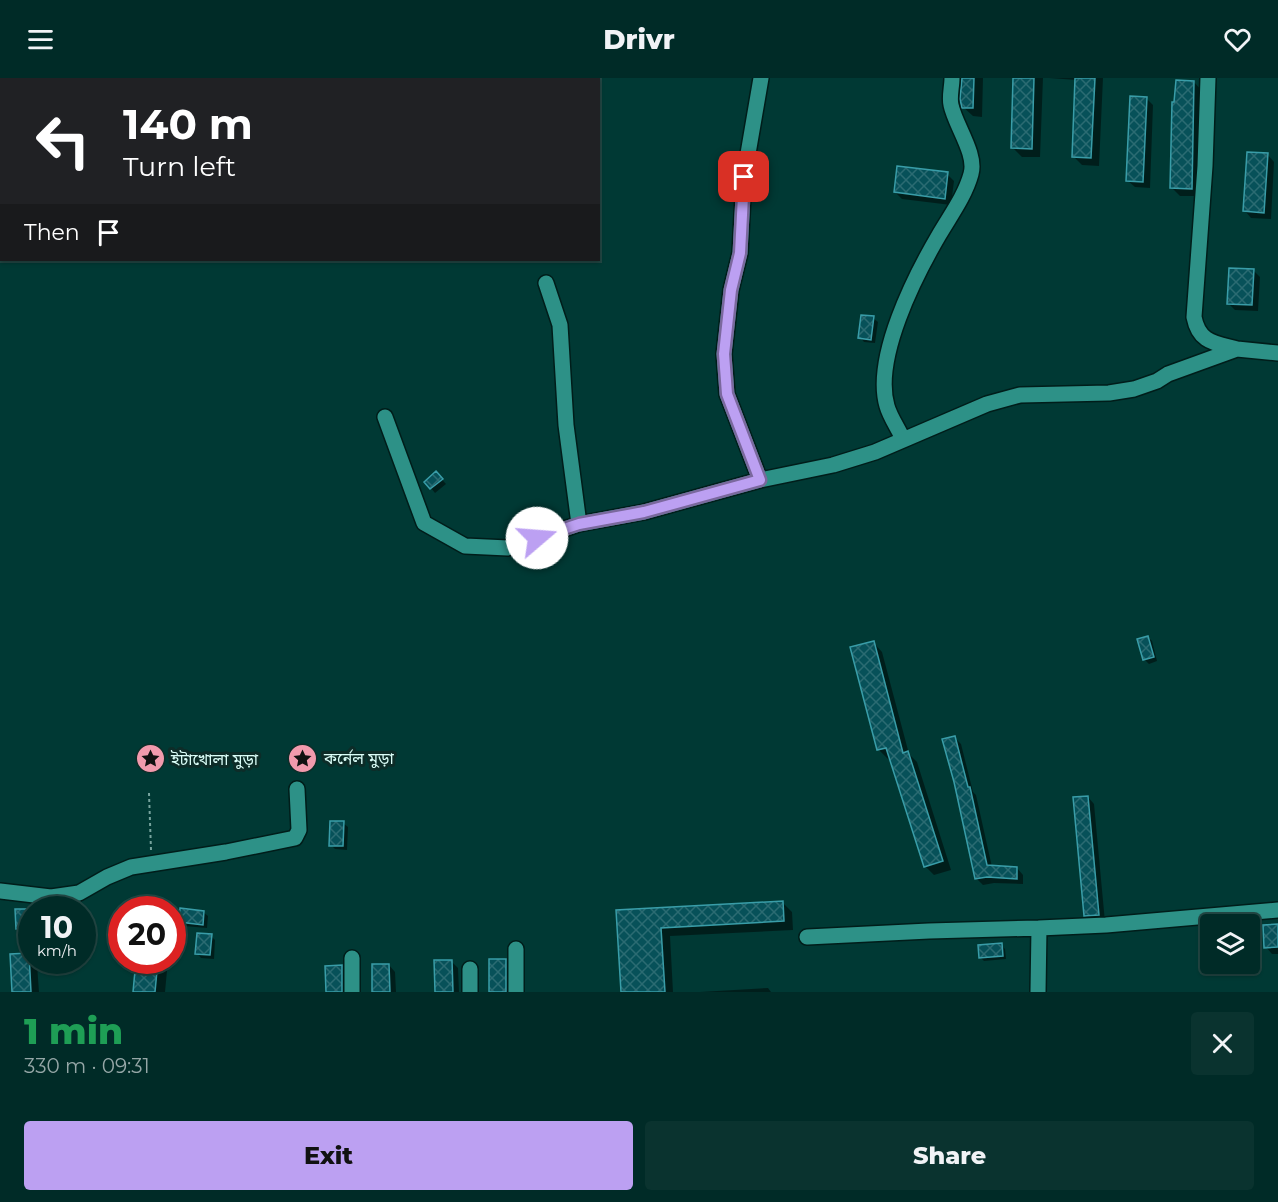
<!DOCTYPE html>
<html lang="en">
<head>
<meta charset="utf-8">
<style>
	body { margin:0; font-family:Montserrat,"Noto Sans Bengali",sans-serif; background:#0a332f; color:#f1f3f6; height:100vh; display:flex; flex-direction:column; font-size:22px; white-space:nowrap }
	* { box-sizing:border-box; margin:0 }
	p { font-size:20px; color:#95a7a7 }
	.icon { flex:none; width:33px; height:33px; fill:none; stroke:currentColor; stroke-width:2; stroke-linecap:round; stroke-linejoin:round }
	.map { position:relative; height:914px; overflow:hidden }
	.side { display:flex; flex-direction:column; background:#002b27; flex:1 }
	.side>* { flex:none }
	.banner { position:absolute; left:0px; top:0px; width:600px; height:183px; box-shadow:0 2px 4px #0004,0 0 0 2px #224744; background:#202124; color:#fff; overflow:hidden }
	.buttons { position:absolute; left:1200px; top:836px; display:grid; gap:12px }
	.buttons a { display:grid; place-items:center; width:60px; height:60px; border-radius:6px; background:#002b27; box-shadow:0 2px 4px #0004,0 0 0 2px #224744; font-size:30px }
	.speed { position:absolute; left:18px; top:818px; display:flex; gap:12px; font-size:30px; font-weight:700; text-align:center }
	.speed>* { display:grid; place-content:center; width:78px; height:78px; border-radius:50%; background:#002b27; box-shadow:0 2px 4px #0004,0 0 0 2px #224744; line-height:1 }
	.speed small { font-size:15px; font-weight:400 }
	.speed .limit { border:9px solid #d22; background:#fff; color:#111 }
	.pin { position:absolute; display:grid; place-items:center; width:51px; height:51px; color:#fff; margin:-26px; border-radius:12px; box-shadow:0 3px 9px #0006 }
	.me { position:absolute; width:66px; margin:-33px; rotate:72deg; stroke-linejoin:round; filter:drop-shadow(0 0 4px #0008) }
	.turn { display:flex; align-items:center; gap:21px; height:126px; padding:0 24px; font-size:27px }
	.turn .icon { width:78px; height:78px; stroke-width:2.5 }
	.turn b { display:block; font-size:42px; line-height:51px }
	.then { display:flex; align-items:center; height:57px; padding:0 24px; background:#0003; gap:12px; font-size:22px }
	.round { display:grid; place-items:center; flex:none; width:63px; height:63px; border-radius:6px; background:#0a332f }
	.summary { display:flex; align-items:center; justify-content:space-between; height:102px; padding:0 24px }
	h1 { font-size:36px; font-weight:800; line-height:45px; color:#1e9e55 }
	.button { display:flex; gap:12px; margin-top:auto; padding:12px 24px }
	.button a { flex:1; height:69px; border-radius:6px; background:#bca0f2; color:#111; font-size:24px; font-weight:800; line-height:69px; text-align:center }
	.button a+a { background:#0a332f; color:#f1f3f6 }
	header { display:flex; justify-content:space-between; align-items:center; height:78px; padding:0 24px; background:#002b27; font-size:27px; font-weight:800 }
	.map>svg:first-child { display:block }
</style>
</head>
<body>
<header><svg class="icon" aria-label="menu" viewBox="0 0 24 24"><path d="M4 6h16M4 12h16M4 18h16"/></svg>Drivr<svg class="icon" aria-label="heart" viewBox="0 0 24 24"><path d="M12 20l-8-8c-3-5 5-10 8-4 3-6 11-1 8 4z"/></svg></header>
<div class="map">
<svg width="1278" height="914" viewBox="0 0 1278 914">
	<defs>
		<pattern id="building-cross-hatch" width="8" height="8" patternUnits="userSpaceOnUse" patternTransform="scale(1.5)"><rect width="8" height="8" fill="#075159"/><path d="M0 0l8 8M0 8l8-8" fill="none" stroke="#2b6b72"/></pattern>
	</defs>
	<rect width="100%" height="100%" fill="#003934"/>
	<path fill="#0007" d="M2 0H20L19 2Z
		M963 0H983L982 39 973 38 963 29Z
		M1015 0H1043L1040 79H1022L1013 70Z
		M1049 0H1103L1099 88 1082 87 1074 79 1077 2Z
		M1194 4 1202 13 1200 118H1180L1172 110Z
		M1147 21 1153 27 1150 110 1135 109 1128 103Z
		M1268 77 1274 84 1271 141 1251 140 1245 133Z
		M947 96 954 103 951 127 902 121 895 114Z
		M1253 192 1260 199 1258 233 1235 232 1228 225Z
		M873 240 878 244 875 265 864 264 860 259Z
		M436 395 446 406 435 415 426 404Z
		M1148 559 1152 563 1157 583 1149 586 1144 581Z
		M873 564 882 574 909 676 917 684 951 792 934 797 925 788 891 680 888 681 878 671Z
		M955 660 961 666 973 714 976 717 992 789 1017 790 1023 797V806L994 805 983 807 977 801Z
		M1088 719 1094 726 1105 844H1092L1085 838Z
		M343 745 348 749 347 772 335 771 331 767Z
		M783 825 792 834 793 852 670 858 673 914H622L618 834Z
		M32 832V854L21 855 17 850Z
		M203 834 208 838 207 850 184 848 180 844Z
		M1278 848V876H1272L1266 869Z
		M211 858 215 862 214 881 201 880 197 875Z
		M1001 867 1005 871 1006 881 984 883 980 879Z
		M28 877 37 886 39 914H14Z
		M137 882H168L165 914H134Z
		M506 882 514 890V914H491Z
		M451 883 458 890 459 914H437Z
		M389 887 395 894 396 914H374Z
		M342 889 348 896 349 914H328Z
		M768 910 771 914H700Z"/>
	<path fill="url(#building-cross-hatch)" stroke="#399da8" stroke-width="1.5" d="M962 0H974L973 30H962L960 21Z
		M1013 0H1034L1032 71 1011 70Z
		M1075 0H1095L1091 80 1072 79Z
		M1176 2 1194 3 1192 111 1170 110 1172 24H1174Z
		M1130 18 1147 19 1143 104 1126 103Z
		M1247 74 1268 75 1264 135 1243 133Z
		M897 88 948 94 945 121 894 114Z
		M1229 190 1254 191 1252 227 1227 226Z
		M861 237 874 238 871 262 858 260Z
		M436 393 443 401 430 411 424 404Z
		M1148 558 1154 579 1143 582 1137 561Z
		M874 563 903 675 908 673 943 783 924 789 886 670 877 672 850 569Z
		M955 658 968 709H970L987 787 1017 789V801L987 799 975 801 954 704 942 661Z
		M1088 718 1099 837 1084 838 1073 719Z
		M330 743H344L343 768H329Z
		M783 823 784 843 661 850 665 914H621L616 832Z
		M180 830 204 833 203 847 179 844Z
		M15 831H32V850L16 851Z
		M1278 846V869L1264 870 1263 847Z
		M197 855 212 856 210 877 195 876Z
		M1002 865 1003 878 979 880 978 867Z
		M29 875 31 914H12L10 876Z
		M489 881H506V914H489Z
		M136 882H158L155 914H133Z
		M434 882H452L453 914H435Z
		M372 886H389L390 914H372Z
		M342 887V914H326L325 888Z"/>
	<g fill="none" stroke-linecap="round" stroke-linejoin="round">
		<defs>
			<path id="minor" d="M1208 0 1205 88 1194 239C1199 265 1215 265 1237 271
				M385 339 424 445 465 468 508 470 579 446 566 347 560 247 546 205
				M903 361C898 350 890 339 887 328 873 280 915 198 939 157 950 138 965 118 971 96 977 76 955 47 951 27 949 19 952 9 952 0
				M760 402 727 316 724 276 731 212 740 175 744 99 761 0
				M579 446 644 434 760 402 833 387 875 374 987 326 1020 317 1109 315 1134 311 1157 303 1168 296 1237 271 1278 275
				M0 813 51 819 79 815 107 799 131 789 226 774 295 760 299 752 297 711
				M1039 850 1106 847 1278 832
				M807 859 929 853 1039 850 1038 914
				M516 871V914
				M352 880V914
				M470 891V914"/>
			<path id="major" d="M31 2 32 0
				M0 99 2 95"/>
		</defs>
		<use href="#minor" stroke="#001d1a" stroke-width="18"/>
		<use href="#major" stroke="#001d1a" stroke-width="21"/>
		<path stroke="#77a49e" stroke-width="2" stroke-dasharray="3 3" stroke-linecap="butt" d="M149 715 151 772"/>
		<use href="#minor" stroke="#2d9187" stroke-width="15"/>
		<use href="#major" stroke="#a49f6b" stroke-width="18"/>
	</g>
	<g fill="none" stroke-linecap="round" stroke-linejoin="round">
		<defs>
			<path id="route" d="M537 460 579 446 644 434 760 402 727 316 724 276 731 212 740 175 744 99"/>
		</defs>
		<use href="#route" stroke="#7a689d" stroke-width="15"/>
		<use href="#route" stroke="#bca0f2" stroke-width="10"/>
	</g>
	<defs>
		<symbol id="sight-disc" viewBox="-11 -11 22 22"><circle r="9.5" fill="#f29aad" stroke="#0d2c28"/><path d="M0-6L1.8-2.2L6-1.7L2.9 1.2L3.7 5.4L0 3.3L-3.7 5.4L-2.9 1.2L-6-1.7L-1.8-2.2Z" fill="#111"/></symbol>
	</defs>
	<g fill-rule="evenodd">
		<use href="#sight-disc" x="286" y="664" width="33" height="33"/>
		<use href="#sight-disc" x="134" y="664" width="33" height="33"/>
	</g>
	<g text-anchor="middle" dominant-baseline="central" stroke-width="6" stroke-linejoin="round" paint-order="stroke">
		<g font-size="16" fill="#dbfef8" stroke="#0d2c28" text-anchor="start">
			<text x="324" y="680">কর্নেল মুড়া</text>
			<text x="171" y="681">ইটাখোলা মুড়া</text>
		</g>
	</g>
</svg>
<div class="buttons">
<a><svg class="icon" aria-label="layers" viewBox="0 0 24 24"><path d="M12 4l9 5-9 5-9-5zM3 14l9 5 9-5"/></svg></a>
</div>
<div class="speed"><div>10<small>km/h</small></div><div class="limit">20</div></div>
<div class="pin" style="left:744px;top:99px;background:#d93025"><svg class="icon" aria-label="arrive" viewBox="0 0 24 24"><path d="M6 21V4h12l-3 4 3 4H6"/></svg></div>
<svg class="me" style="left:537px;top:460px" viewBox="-20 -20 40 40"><circle r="19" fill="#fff"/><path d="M0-13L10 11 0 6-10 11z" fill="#bca0f2"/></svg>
<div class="banner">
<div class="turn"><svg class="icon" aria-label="left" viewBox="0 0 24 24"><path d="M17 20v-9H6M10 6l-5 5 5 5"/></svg><div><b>140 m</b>Turn left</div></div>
<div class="then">Then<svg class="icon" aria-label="arrive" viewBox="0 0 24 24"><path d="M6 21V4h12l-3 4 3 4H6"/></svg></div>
</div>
</div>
<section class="side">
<div class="summary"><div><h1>1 min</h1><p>330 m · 09:31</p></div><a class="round"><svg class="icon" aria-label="close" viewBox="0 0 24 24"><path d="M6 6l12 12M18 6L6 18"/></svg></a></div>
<div class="button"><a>Exit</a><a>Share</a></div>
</section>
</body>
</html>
